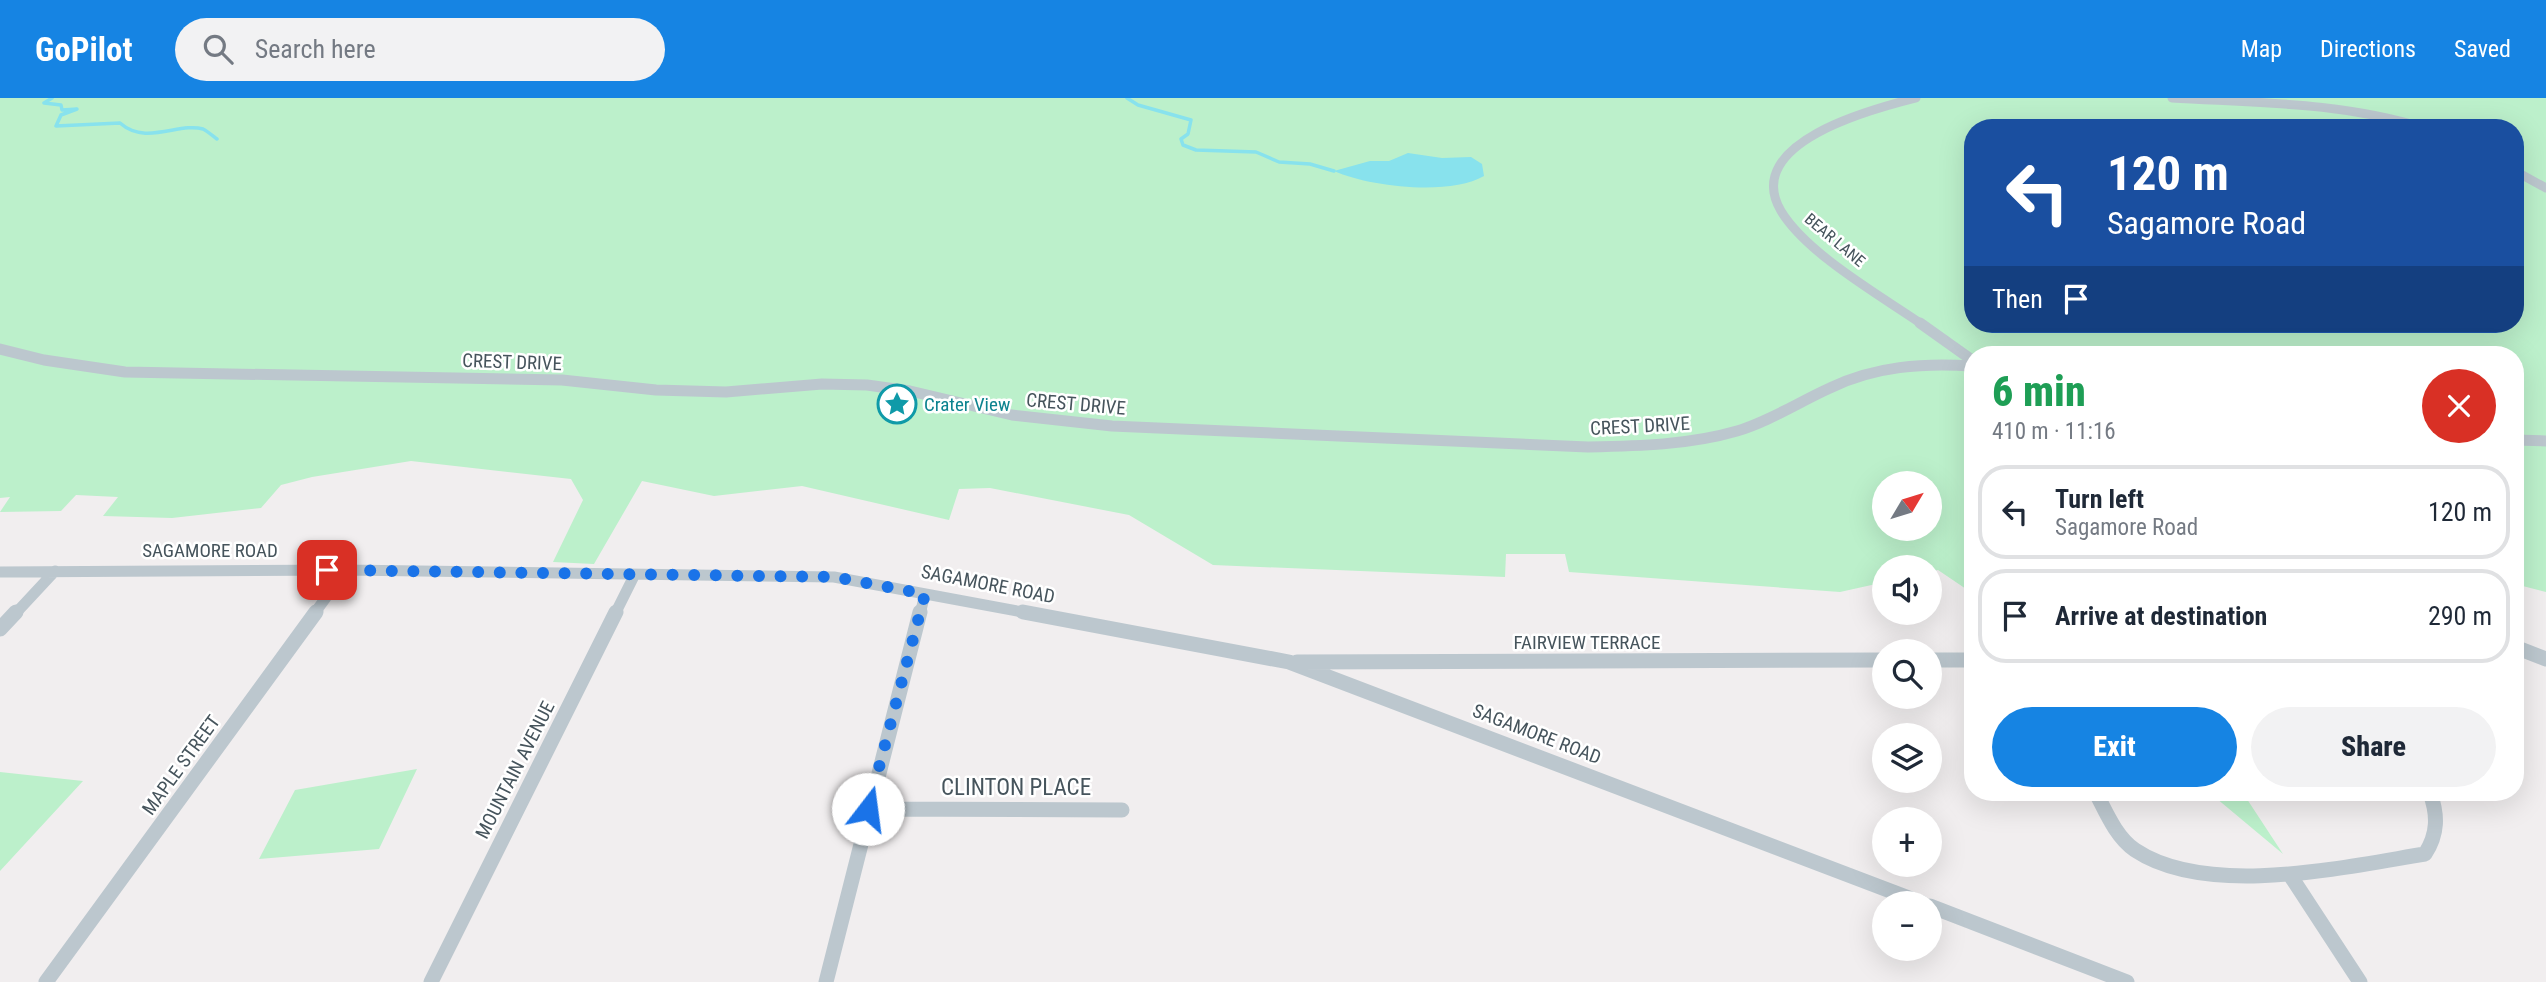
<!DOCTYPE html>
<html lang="en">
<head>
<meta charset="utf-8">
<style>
	body { margin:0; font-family:"Roboto Condensed",sans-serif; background:#f2f2f3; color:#1f2937; height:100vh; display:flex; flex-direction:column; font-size:26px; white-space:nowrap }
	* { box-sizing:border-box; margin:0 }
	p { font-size:23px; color:#747a83 }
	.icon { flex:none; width:38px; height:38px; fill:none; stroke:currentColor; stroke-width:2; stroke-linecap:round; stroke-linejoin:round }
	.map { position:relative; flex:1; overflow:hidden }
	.sheet { position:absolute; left:1964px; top:248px; width:560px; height:455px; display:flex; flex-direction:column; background:#fff; border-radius:28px; box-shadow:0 7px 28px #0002 }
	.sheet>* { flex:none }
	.banner { position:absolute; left:1964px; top:21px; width:560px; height:214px; border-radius:28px; box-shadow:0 7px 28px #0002; background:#1a4fa0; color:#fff; overflow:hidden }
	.needle { width:46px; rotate:52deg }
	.fabs { position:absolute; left:1872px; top:373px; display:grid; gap:14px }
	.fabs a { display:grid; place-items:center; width:70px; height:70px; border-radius:50%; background:#fff; box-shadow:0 7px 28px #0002; font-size:35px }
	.pin { position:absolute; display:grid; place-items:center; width:60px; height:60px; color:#fff; margin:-30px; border-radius:14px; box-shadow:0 4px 10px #0006 }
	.me { position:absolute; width:77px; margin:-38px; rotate:15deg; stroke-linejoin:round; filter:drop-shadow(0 0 5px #0008) }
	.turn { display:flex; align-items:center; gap:24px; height:147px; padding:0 28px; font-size:32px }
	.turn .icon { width:91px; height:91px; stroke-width:2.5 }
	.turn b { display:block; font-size:49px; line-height:60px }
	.then { display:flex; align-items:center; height:66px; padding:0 28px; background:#0003; gap:14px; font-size:26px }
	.round { display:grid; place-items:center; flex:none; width:74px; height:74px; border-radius:37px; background:#f2f2f3 }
	.head { display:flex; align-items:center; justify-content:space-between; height:119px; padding:0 28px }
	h1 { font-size:42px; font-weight:800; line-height:52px; color:#1e9e55 }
	.button { display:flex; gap:14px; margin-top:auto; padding:14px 28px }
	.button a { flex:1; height:80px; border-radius:42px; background:#1684e3; color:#fff; font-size:28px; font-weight:800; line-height:80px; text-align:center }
	.button a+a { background:#f2f2f3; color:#1f2937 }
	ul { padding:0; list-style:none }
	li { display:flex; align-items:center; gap:21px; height:94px; margin:0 14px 10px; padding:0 14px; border:4px solid #e0e1e3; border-radius:28px }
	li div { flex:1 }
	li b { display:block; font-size:26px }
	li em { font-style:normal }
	header { display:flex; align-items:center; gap:42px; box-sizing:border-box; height:98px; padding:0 35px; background:#1684e3; color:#fff }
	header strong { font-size:33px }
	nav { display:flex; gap:38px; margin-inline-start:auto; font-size:24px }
	.search { width:490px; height:63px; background:#f2f2f3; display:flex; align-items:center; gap:18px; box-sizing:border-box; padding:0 24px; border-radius:38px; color:#747a83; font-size:26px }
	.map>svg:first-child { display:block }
</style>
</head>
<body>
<header>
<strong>GoPilot</strong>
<div class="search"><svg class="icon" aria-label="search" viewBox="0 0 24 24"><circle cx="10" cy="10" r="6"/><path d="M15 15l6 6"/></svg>Search here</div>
<nav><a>Map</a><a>Directions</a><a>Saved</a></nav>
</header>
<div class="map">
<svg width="2546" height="884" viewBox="0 0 2546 884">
	<rect width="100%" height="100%" fill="#f1eeef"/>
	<path fill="#bcf0cb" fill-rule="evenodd" d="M0 0H2546V494L2515 486V257H1972V495L1938 472 1930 474V469H1885V484L1840 494 1569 474 1565 456H1506L1505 479 1213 467 1129 417 990 390 959 391 949 422 802 388 714 398 642 383 594 466 553 464 583 402 571 381 411 363 312 379 281 387 261 410 172 420 103 418 118 399 76 397 61 413 0 414 10 399 0 400ZM1972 30H2515V226H1972ZM1885 385H1930V430H1885Z
		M417 671 379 751 259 761 295 692Z
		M0 674 83 683 0 773Z
		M2210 695H2243L2283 756Z"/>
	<path fill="#88e2ed" d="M1408 55 1442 60 1471 59 1482 66 1484 78C1450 98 1370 89 1334 73L1370 63H1389Z"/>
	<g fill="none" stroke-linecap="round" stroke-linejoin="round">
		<path stroke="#88e2ed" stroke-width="3.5" d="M52 0 44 5 61 7 62 12 77 11 61 17 56 28 120 25C146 48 179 24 203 31 207 33 213 38 217 41
			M1127 0 1138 7 1191 22 1188 36 1181 41 1183 47 1196 52 1256 54 1279 64 1310 66 1334 73"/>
		<path stroke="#bcc7ce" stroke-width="9" d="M1916 0C1872 11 1741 45 1781 113 1807 156 1881 198 1923 227
			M2172 0C2258 5 2342 4 2425 30
			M2515 73 2546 90"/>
		<path stroke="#bcc7ce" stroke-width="11" d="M1920 225 1972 262
			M0 251 44 262 125 274 562 282 656 292 726 294 822 286 867 287 910 293 1012 317 1112 328 1588 349C1638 348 1689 347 1737 333 1770 323 1799 304 1830 290 1875 268 1923 265 1972 268
			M2515 342 2546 343
			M0 474 346 472 834 479 1033 516
			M15 516 55 473
			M314 516 346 472
			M615 516 634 478
			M920 516 925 496"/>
		<path stroke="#bcc7ce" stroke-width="15" d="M1023 514 1289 564 1922 805
			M0 531 16 514
			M2515 549 2546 561
			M1930 562H1972
			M1297 564 1885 562
			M2096 695C2106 714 2116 739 2135 752 2207 800 2345 769 2425 756 2438 736 2438 717 2430 695
			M868 711 1122 712
			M2290 777 2360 884
			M1930 808 2127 884
			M46 884 316 514
			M431 884 616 514
			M826 884 920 514"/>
	</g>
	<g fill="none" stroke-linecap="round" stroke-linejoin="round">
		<path stroke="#1a73e8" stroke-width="12" stroke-dasharray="0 21.6" d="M327 472 834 479 925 496 868 711"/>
	</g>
	<defs>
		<symbol id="sight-ring" viewBox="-11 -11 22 22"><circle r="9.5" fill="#fff" stroke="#0f9aa8" stroke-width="1.5"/><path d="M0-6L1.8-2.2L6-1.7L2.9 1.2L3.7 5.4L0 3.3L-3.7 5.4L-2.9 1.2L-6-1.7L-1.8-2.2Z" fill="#0f9aa8"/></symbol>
	</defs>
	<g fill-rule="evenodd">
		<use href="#sight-ring" x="875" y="284" width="44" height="44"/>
	</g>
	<g text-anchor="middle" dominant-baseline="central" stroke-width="5" stroke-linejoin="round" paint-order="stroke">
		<g font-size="16" fill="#46545c" stroke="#fff">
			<text transform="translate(1835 142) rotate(40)">BEAR LANE</text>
		</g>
		<g font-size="19" fill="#46545c" stroke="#fff">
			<text transform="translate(512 264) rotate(2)">CREST DRIVE</text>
			<text transform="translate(1076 306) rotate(5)">CREST DRIVE</text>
			<text transform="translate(1640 328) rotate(-3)">CREST DRIVE</text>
			<text x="210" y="452">SAGAMORE ROAD</text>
			<text transform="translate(988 486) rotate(11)">SAGAMORE ROAD</text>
			<text x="1587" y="544">FAIRVIEW TERRACE</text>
			<text transform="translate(1537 636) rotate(21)">SAGAMORE ROAD</text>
			<text transform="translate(181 667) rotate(-54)">MAPLE STREET</text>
			<text transform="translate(515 672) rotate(-63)">MOUNTAIN AVENUE</text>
		</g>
		<g font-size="19" fill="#0d838f" stroke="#fff" text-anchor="start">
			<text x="924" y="306">Crater View</text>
		</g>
		<g font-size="23" fill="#46545c" stroke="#fff">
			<text x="1016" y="689">CLINTON PLACE</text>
		</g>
	</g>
</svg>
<div class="fabs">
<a><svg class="needle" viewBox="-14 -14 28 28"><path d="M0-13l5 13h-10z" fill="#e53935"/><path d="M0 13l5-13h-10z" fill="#747a83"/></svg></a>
<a><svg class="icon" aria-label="sound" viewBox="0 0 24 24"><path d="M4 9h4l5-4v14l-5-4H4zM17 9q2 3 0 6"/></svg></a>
<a><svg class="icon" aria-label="search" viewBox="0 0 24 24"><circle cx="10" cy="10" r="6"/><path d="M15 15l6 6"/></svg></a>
<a><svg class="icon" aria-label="layers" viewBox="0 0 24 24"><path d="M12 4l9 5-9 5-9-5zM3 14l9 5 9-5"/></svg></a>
<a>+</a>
<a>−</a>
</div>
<div class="pin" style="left:327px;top:472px;background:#d93025"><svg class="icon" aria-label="arrive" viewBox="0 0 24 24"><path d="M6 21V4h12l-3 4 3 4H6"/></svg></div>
<svg class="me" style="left:868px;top:711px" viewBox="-20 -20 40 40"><circle r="19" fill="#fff"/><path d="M0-13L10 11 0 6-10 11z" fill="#1a73e8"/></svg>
<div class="banner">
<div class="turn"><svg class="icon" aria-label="left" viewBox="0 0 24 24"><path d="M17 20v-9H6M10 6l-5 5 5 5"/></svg><div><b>120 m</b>Sagamore Road</div></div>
<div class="then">Then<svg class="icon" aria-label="arrive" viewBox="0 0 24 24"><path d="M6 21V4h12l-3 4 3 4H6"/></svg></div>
</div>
<section class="sheet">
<div class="head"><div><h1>6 min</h1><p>410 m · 11:16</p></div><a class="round" style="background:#d93025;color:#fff"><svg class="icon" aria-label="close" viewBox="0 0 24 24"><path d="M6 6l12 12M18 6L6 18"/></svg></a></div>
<ul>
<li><svg class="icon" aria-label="left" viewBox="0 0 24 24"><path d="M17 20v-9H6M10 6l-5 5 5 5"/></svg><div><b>Turn left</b><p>Sagamore Road</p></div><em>120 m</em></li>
<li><svg class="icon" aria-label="arrive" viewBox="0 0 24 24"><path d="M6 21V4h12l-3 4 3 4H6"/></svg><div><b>Arrive at destination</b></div><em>290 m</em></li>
</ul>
<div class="button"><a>Exit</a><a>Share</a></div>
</section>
</div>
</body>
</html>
